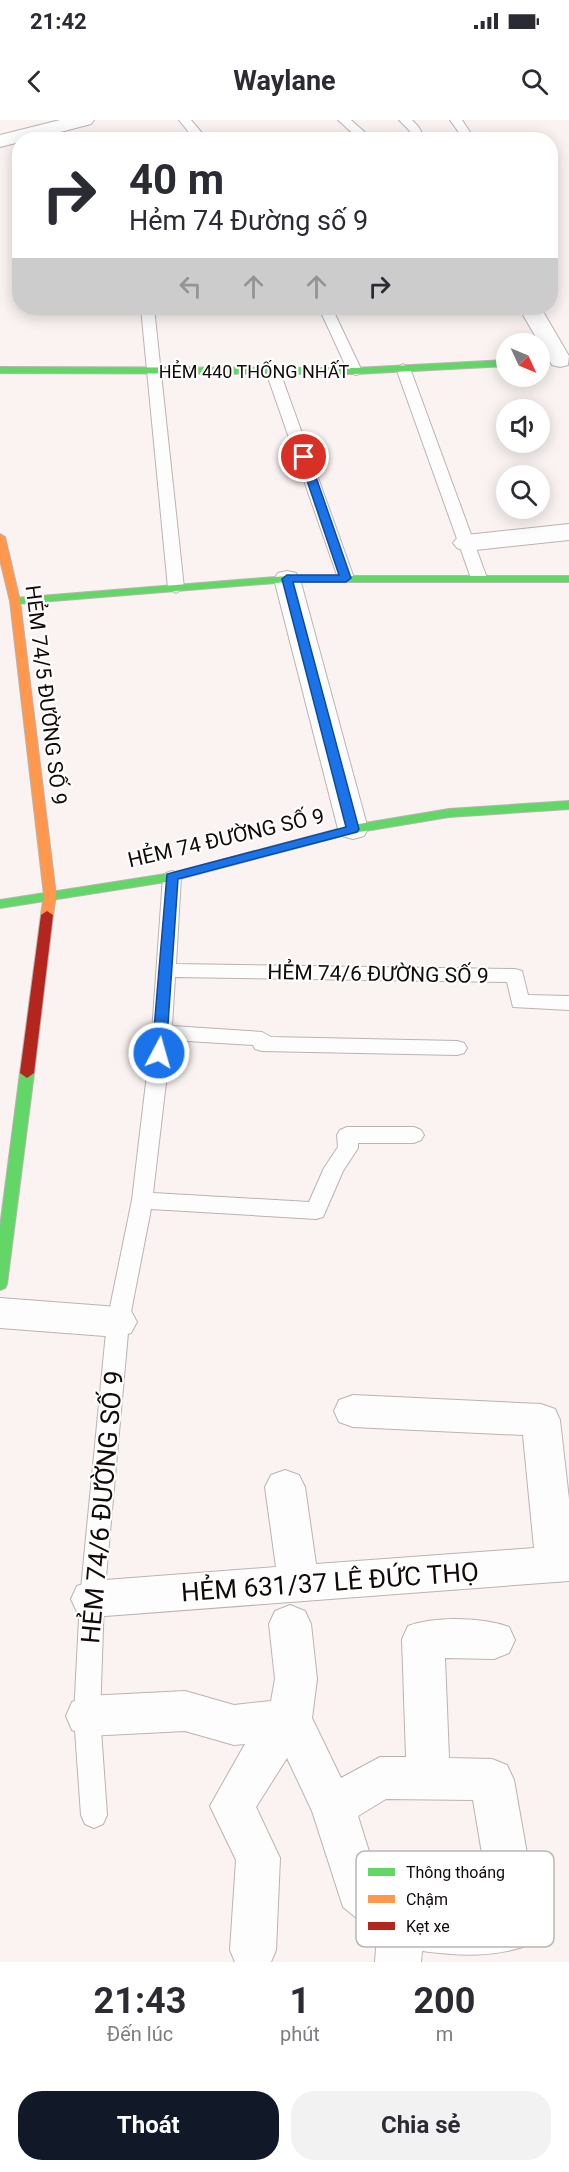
<!DOCTYPE html>
<html lang="vi">
<head>
<meta charset="utf-8">
<style>
	body { margin:0; font-family:Roboto,sans-serif; background:#f2f2f3; color:#2b2b33; height:100vh; display:flex; flex-direction:column; font-size:22px; white-space:nowrap }
	* { box-sizing:border-box; margin:0 }
	p { font-size:20px; color:#7c7c81 }
	.icon { flex:none; width:33px; height:33px; fill:none; stroke:currentColor; stroke-width:2; stroke-linecap:round; stroke-linejoin:round }
	.map { position:relative; height:1842px; overflow:hidden }
	.panel { display:flex; flex-direction:column; background:#fff; flex:1 }
	.panel>* { flex:none }
	.banner { position:absolute; left:12px; top:12px; width:546px; height:183px; border-radius:24px; box-shadow:0 3px 15px #0003; background:#fff; color:#2b2b33; overflow:hidden }
	.needle { width:39px; rotate:134deg }
	.buttons { position:absolute; left:496px; top:213px; display:grid; gap:12px }
	.buttons a { display:grid; place-items:center; width:54px; height:54px; border-radius:50%; background:#fff; box-shadow:0 3px 15px #0003; font-size:30px }
	.pin { position:absolute; display:grid; place-items:center; width:51px; height:51px; color:#fff; margin:-26px; border:3px solid #fff; border-radius:50%; box-shadow:0 2px 6px #0007 }
	.me { position:absolute; width:66px; margin:-33px; rotate:6deg; stroke-linejoin:round; filter:drop-shadow(0 0 4px #0008) }
	.turn { display:flex; align-items:center; gap:21px; height:126px; padding:0 18px; font-size:27px }
	.turn .icon { width:78px; height:78px; stroke-width:2.5 }
	.turn b { display:block; font-size:42px; line-height:51px }
	.lanes { display:flex; align-items:center; height:57px; padding:0 18px; background:#0003; justify-content:center; gap:30px; direction:ltr }
	.lanes .off { opacity:.35 }
	.eta { display:flex; justify-content:space-evenly; align-items:center; height:102px; text-align:center }
	.eta b { font-size:36px; font-weight:700; line-height:42px }
	.primary-button { display:flex; gap:12px; margin-top:auto; padding:12px 18px }
	.primary-button a { flex:1; height:69px; border-radius:24px; background:#111827; color:#fff; font-size:24px; font-weight:700; line-height:69px; text-align:center }
	.primary-button a+a { background:#f2f2f3; color:#2b2b33 }
	.status { display:flex; justify-content:space-between; align-items:center; height:42px; padding:0 30px; background:#fff; direction:ltr }
	.status svg { height:16px; fill:currentColor }
	header { display:flex; justify-content:space-between; align-items:center; height:78px; padding:0 18px; background:#fff; font-size:27px; font-weight:700 }
	.map>svg:first-child { display:block }
</style>
</head>
<body>
<div class="status"><b>21:42</b><svg viewBox="0 0 49 12"><path d="M0 12V9h3v3zM5 12V6h3v6zM10 12V3h3v9zM15 12V0h3v12zM26 1h20v11H26zM47 4h2v5h-2z"/></svg></div>
<header><svg class="icon" aria-label="back" viewBox="0 0 24 24"><path d="M15 5l-7 7 7 7"/></svg>Waylane<svg class="icon" aria-label="search" viewBox="0 0 24 24"><circle cx="10" cy="10" r="6"/><path d="M15 15l6 6"/></svg></header>
<div class="map">
<svg width="569" height="1842" viewBox="0 0 569 1842">
	<rect width="100%" height="100%" fill="#faf3f2"/>
	<g fill="none" stroke-linecap="round" stroke-linejoin="round">
		<defs>
			<path id="lane" d="M179 0H191L208 20H195Z
				M338 0H351L368 15 366 18H358Z
				M399 0H412L418 6 426 20H414L409 10Z
				M450 0H462L470 12 468 14H460Z
				M141 188H154L184 468 176 473 168 468Z
				M319 188H332L362 251 360 254 355 255 348 251Z
				M403 244 410 248 487 458 485 461H473L471 458 396 248Z
				M272 245 279 249 354 458 352 461H340L338 458 265 249Z
				M172 751 178 753 181 757 176 844 515 849 522 851 528 875 569 876V890L513 887 507 862 175 857 172 906 262 912 271 917 457 921 464 923 467 928 464 933 457 935 262 931 255 929 253 925 171 920 153 1073 309 1082 324 1048 338 1027 337 1015 340 1010 347 1007H414L421 1010 424 1015 421 1020 414 1023H358V1028L343 1051 323 1097 316 1099 151 1089 129 1202 104 1479 100 1596 107 1695 103 1704 94 1708 85 1704 81 1695 74 1596 80 1479 107 1202 132 1080 152 912 163 757 166 753Z"/>
			<path id="street" d="M60 0H94L91 4 30 20H20V22L0 27V15Z
				M519 188H541L569 236 568 245 560 247 552 245Z
				M569 404V420L466 431 457 428 453 423 457 418 466 415Z
				M287 451 296 453 300 459 368 709 364 716 353 719 342 716 338 709 274 459 278 453Z
				M0 1178 118 1187 131 1191 137 1202 131 1213 118 1217 0 1208Z
				M353 1275 541 1284 555 1289 560 1300 569 1379V1461L92 1497 77 1492 71 1479 77 1466 92 1461 276 1447 265 1367 271 1355 285 1350 299 1355 305 1367 316 1444 534 1428 523 1315 353 1307 339 1302 334 1291 339 1280Z
				M290 1485 305 1491 311 1504 317 1559 312 1598 341 1658 380 1637H406L402 1519 408 1506C434 1496 483 1497 509 1507L515 1520 509 1533 494 1539 445 1538 449 1638 492 1639 507 1645 514 1660 540 1807 533 1823C498 1838 459 1836 422 1831L421 1842H375L377 1815 343 1787 312 1691 287 1638 256 1687 280 1738 276 1830 271 1842H235L230 1830 236 1740 210 1686 245 1624 234 1625 185 1611 87 1616 72 1610 66 1596 72 1582 87 1576 185 1571 234 1585 271 1581 275 1559 269 1504 275 1491ZM386 1679 473 1680 491 1787 461 1790 410 1783 377 1757 358 1696Z"/>
			<path id="fast" d="M507 240V246L355 254 0 253V247L355 248Z
				M287 456H569V462H287L15 484 10 481 15 478Z
				M569 681V689L449 697 353 713 172 761 0 788V780L172 753 353 705 449 689Z
				M27 948 34 953 7 1164 5 1168 0 1170V1107L20 953Z"/>
			<path id="slow" d="M0 414 5 417 20 481 56 775 53 795 47 799 41 795 44 775 10 481 0 440Z"/>
			<path id="jam" d="M47 791 53 795 34 953 27 958 20 953 41 795Z"/>
		</defs>
		<use href="#lane" stroke="#bab3b2" stroke-width="2"/>
		<use href="#street" stroke="#bab3b2" stroke-width="2"/>
		<use href="#fast" stroke="#bab3b2" stroke-width="2"/>
		<use href="#slow" stroke="#bab3b2" stroke-width="2"/>
		<use href="#jam" stroke="#bab3b2" stroke-width="2"/>
		<use href="#lane" fill="#fefdfd" fill-rule="evenodd"/>
		<use href="#street" fill="#fefdfd" fill-rule="evenodd"/>
		<use href="#fast" fill="#63d668" fill-rule="evenodd"/>
		<use href="#slow" fill="#ff974d" fill-rule="evenodd"/>
		<use href="#jam" fill="#b3261e" fill-rule="evenodd"/>
	</g>
	<path fill="#1a73e8" stroke="#114b97" stroke-width="1.5" d="M304 334 309 337 351 458 346 462H293L359 709 357 712 178 759 166 933 159 938 152 933 167 754 346 707 282 459 287 455H339L299 337Z"/>
	<g text-anchor="middle" dominant-baseline="central" stroke-width="4.5" stroke-linejoin="round" paint-order="stroke">
		<g font-size="18" fill="#110a09" stroke="#fff">
			<text x="254" y="251">HẺM 440 THỐNG NHẤT</text>
		</g>
		<g font-size="21" fill="#110a09" stroke="#fff">
			<text transform="translate(46 575) rotate(83)">HẺM 74/5 ĐƯỜNG SỐ 9</text>
			<text transform="translate(226 718) rotate(-13)">HẺM 74 ĐƯỜNG SỐ 9</text>
			<text transform="translate(378 854) rotate(1)">HẺM 74/6 ĐƯỜNG SỐ 9</text>
		</g>
		<g font-size="26" fill="#110a09" stroke="#fff">
			<text transform="translate(102 1387) rotate(-85)">HẺM 74/6 ĐƯỜNG SỐ 9</text>
			<text transform="translate(330 1462) rotate(-4)">HẺM 631/37 LÊ ĐỨC THỌ</text>
		</g>
	</g>
	<rect x="356" y="1731" width="198" height="96" rx="9" fill="#fff" stroke="#b8b6b5" stroke-width="1.5"/>
	<rect x="368" y="1748" width="27" height="8" fill="#63d668"/>
	<rect x="368" y="1775" width="27" height="8" fill="#ff974d"/>
	<rect x="368" y="1802" width="27" height="8" fill="#b3261e"/>
	<g font-size="16" fill="#110a09">
		<text x="406" y="1758">Thông thoáng</text>
		<text x="406" y="1785">Chậm</text>
		<text x="406" y="1812">Kẹt xe</text>
	</g>
</svg>
<div class="buttons">
<a><svg class="needle" viewBox="-14 -14 28 28"><path d="M0-13l5 13h-10z" fill="#e53935"/><path d="M0 13l5-13h-10z" fill="#7c7c81"/></svg></a>
<a><svg class="icon" aria-label="sound" viewBox="0 0 24 24"><path d="M4 9h4l5-4v14l-5-4H4zM17 9q2 3 0 6"/></svg></a>
<a><svg class="icon" aria-label="search" viewBox="0 0 24 24"><circle cx="10" cy="10" r="6"/><path d="M15 15l6 6"/></svg></a>
</div>
<div class="pin" style="left:304px;top:337px;background:#d93025"><svg class="icon" aria-label="arrive" viewBox="0 0 24 24"><path d="M6 21V4h12l-3 4 3 4H6"/></svg></div>
<svg class="me" style="left:159px;top:933px" viewBox="-20 -20 40 40"><circle r="17" fill="#1a73e8" stroke="#fff" stroke-width="3"/><path d="M0-11L8 9 0 5-8 9z" fill="#fff"/></svg>
<div class="banner">
<div class="turn"><svg class="icon" aria-label="right" viewBox="0 0 24 24"><path d="M7 20v-9h11M14 6l5 5-5 5"/></svg><div><b>40 m</b>Hẻm 74 Đường số 9</div></div>
<div class="lanes"><svg class="icon off" aria-label="left" viewBox="0 0 24 24"><path d="M17 20v-9H6M10 6l-5 5 5 5"/></svg><svg class="icon off" aria-label="ahead" viewBox="0 0 24 24"><path d="M12 20V5M6 11l6-6 6 6"/></svg><svg class="icon off" aria-label="ahead" viewBox="0 0 24 24"><path d="M12 20V5M6 11l6-6 6 6"/></svg><svg class="icon" aria-label="right" viewBox="0 0 24 24"><path d="M7 20v-9h11M14 6l5 5-5 5"/></svg></div>
</div>
</div>
<section class="panel">
<div class="eta">
<div><b>21:43</b><p>Đến lúc</p></div>
<div><b>1</b><p>phút</p></div>
<div><b>200</b><p>m</p></div>
</div>
<div class="primary-button"><a>Thoát</a><a>Chia sẻ</a></div>
</section>
</body>
</html>
